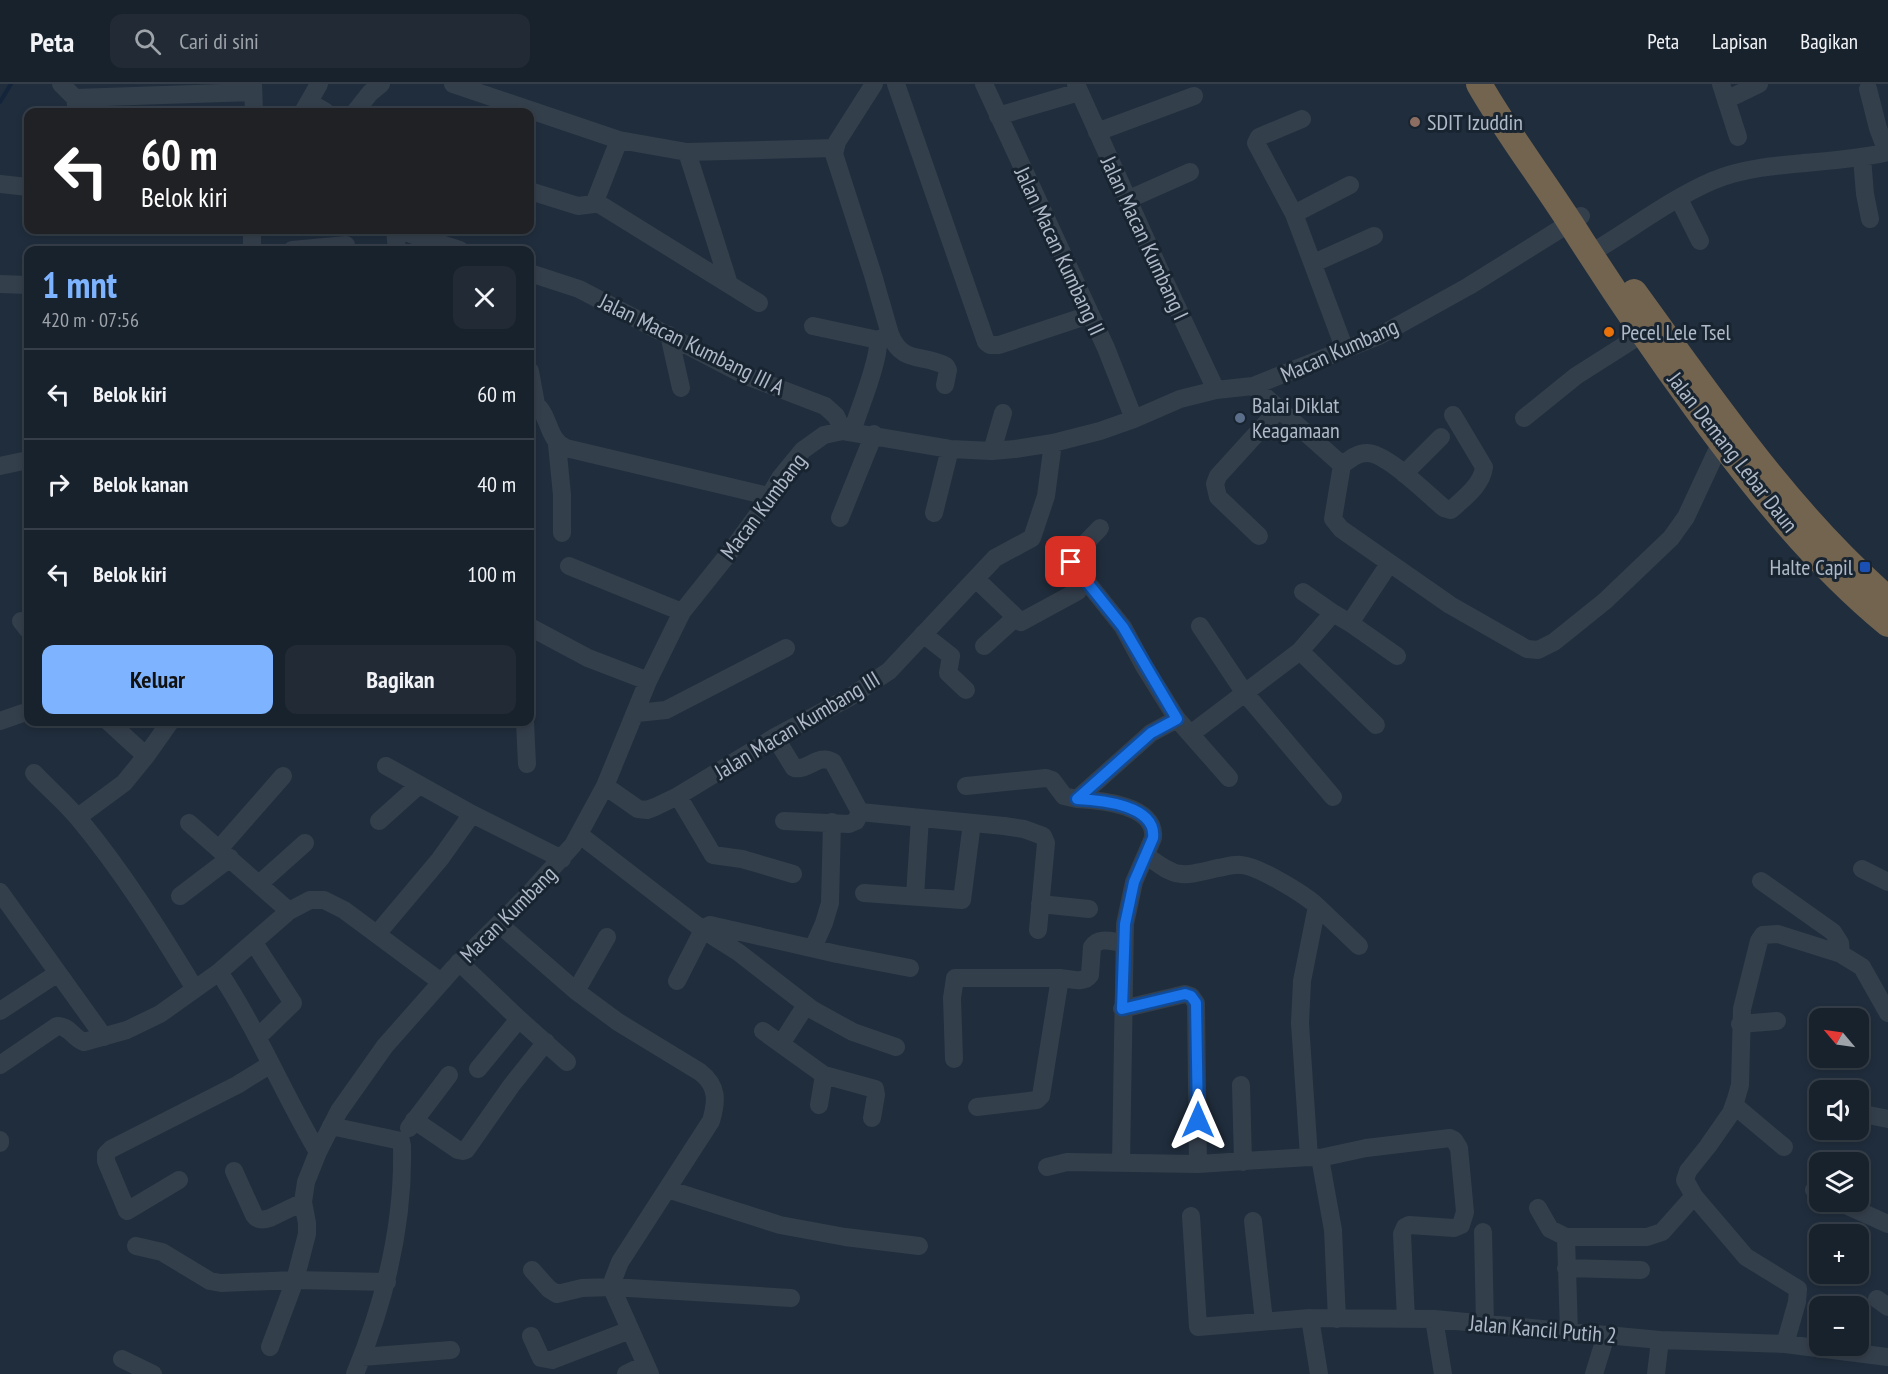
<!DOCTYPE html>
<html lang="id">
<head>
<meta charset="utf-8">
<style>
	body { margin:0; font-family:"PT Sans Narrow",sans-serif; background:#212a35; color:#f1f3f6; height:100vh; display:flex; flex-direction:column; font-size:22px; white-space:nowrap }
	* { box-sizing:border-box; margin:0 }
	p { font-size:20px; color:#9fa4aa }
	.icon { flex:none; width:33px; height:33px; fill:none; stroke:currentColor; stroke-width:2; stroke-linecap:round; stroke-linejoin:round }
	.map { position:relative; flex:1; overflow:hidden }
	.panel { position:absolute; left:24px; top:162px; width:510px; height:480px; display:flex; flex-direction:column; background:#18222d; border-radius:12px; box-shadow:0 3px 9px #0003,0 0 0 2px #363f49 }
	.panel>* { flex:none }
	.guide { position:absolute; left:24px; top:24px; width:510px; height:126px; border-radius:12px; box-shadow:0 3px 9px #0003,0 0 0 2px #363f49; background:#202124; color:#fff; overflow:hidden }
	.needle { width:39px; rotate:299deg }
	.tools { position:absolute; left:1809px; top:924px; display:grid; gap:12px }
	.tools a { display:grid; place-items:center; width:60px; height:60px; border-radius:12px; background:#18222d; box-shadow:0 3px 9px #0003,0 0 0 2px #363f49; font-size:30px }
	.pin { position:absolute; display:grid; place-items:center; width:51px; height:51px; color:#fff; margin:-26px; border-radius:12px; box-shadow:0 3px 9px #0006 }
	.me { position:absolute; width:66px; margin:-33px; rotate:0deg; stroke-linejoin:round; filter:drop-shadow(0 0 4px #0008) }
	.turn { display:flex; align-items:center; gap:21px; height:126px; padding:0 18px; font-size:27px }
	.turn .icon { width:78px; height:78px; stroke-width:2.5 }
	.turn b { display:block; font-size:42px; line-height:51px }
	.round { display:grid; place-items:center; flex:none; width:63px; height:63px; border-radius:12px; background:#212a35 }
	.summary { display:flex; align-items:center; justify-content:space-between; height:102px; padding:0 18px }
	h1 { font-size:36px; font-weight:700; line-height:45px; color:#7db3ff }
	.action { display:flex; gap:12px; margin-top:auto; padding:12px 18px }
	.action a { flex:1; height:69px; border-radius:12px; background:#7db3ff; color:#111; font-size:24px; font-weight:700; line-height:69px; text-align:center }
	.action a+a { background:#212a35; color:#f1f3f6 }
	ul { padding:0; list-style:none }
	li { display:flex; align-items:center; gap:18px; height:90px; padding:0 18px; border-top:2px solid #363f49 }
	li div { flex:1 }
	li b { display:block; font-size:22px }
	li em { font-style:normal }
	header { display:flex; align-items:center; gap:36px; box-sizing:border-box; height:84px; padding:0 30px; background:#18222d; border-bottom:2px solid #363f49 }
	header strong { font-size:28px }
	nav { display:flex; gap:33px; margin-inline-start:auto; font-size:21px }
	.search { width:420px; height:54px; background:#212a35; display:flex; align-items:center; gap:15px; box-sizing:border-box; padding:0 21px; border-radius:12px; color:#9fa4aa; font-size:22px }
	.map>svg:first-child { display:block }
</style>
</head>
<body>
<header>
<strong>Peta</strong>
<div class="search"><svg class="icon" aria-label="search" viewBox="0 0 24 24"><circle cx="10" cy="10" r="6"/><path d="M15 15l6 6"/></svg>Cari di sini</div>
<nav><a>Peta</a><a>Lapisan</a><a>Bagikan</a></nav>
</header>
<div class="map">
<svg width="1888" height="1290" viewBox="0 0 1888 1290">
	<rect width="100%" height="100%" fill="#202d3c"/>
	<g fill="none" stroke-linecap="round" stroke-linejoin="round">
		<path stroke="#13243b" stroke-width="4" d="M0 18 11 0"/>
		<path stroke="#343f4c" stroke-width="18" d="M61 0 75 14 77 28
			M253 0 254 28
			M453 0 619 56 687 68 834 64
			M896 0 986 258 990 261H999L1089 231
			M984 0 1106 264 1134 335
			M1076 0 1160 187 1216 306
			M1721 0 1738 53
			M1868 5 1878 44 1887 68
			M75 14 253 8
			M1726 16 1759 0
			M309 18 326 28
			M303 28 319 0
			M355 28 370 9 381 0
			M998 32 1079 8
			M1302 35 1259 53 1256 59 1294 130 1345 266
			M1097 48 1194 12
			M687 68 729 200
			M1862 74 1865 110 1870 135
			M0 100 28 103
			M530 107 578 122 594 120 619 56
			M1679 115 1700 157
			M1127 116 1190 88
			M596 118 759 219
			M1294 130 1350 101
			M252 146V166
			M395 146 397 166
			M398 146 460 166
			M1601 163C1637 141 1673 114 1712 97 1764 75 1832 82 1888 68
			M292 166 346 161
			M1314 179 1374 152
			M530 189 579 205 744 291 825 322 836 332 843 347
			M0 200 28 201
			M813 242 878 256 890 250 873 191 834 70 837 58 874 0
			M890 250C902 281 923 269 946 282L948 286 945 301
			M669 251 681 304
			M530 287 536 320
			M1253 302 1342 381 1333 435 1341 445 1450 521 1527 565 1538 566 1554 558 1605 517 1671 454 1686 433 1721 358
			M530 317C551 326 545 355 566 364L768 412
			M1524 334 1576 292 1642 250
			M852 347C859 326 880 275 878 256
			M557 360 562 411V449
			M992 367 1003 329
			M1342 381C1350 375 1357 369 1367 369 1387 369 1428 411 1444 424L1451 426C1464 414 1482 401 1484 383L1453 331
			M0 382 28 376
			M1404 390 1441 353
			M934 429 950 365
			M840 434 874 350
			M1100 444 1072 473 1071 478 1123 543 1144 582 1177 635
			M1259 452 1218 413 1215 400 1218 392 1278 326
			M569 482 682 528
			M976 495 1021 538 1078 507
			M1303 508 1333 529
			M21 537 28 546
			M1350 539 1389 480
			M1200 542 1244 608 1333 713
			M530 543 588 574 648 597
			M923 550 951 572 948 589 966 606
			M984 562 1015 534
			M1300 567 1376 641
			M637 629 666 626 786 564
			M0 637 23 629
			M109 638 146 672
			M525 638 527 680
			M1192 649 1300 567 1333 529 1350 539 1397 572
			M775 653 794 684C809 687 818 669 833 678L860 728
			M386 682 472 730 562 775
			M34 689C48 704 65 718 79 735 123 788 159 846 195 905
			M605 702 638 725 647 726 655 723 678 712 775 653 850 613 889 587 995 474 1032 454 1046 412 1053 359
			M966 702 1046 694 1052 696 1064 712 1077 715
			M678 712 713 771 742 775 793 790
			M860 728 1004 742 1024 745 1043 752 1046 759 1038 846
			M78 733 124 699 146 672 170 638
			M379 737 419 701
			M784 737 849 740 856 737 860 728
			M189 739 289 827
			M580 751 703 846 738 868 813 926 853 948 896 963
			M219 765 283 692
			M1146 771C1177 795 1181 793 1218 784 1225 783 1233 780 1241 781 1258 782 1304 810 1317 822L1302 897 1300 939 1309 1073 1320 1074 1333 1146 1337 1235
			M1862 785 1888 798
			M1761 797 1833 848 1840 859 1841 870
			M259 800 305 759
			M0 808 104 953
			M864 809 962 816 972 739
			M180 812 230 774
			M915 812 920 734
			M1040 820 1089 825
			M1317 822 1359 862
			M499 840 576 907 618 938 700 988C718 1002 717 1017 711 1037L620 1178 613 1196 614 1209 650 1290
			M377 850 440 775 472 730
			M254 859 293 919 258 953
			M813 864 824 839 830 819 832 738
			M459 878 519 935 478 985
			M219 888C257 945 283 1009 318 1068
			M677 897 704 844 710 841 837 870 910 884
			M576 907 607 853
			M1122 925 1185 910 1191 912 1196 919 1198 1080
			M0 927 58 889
			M519 935 567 978
			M1740 940 1777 937
			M763 947 824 991 875 1005 876 1011 872 1034
			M781 960 806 921
			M954 975 952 914 955 894H1060
			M0 981 57 942C70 942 73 954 84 958L127 946 160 930 219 888 289 827 310 816H324L344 826 441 898
			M1241 1001 1243 1078
			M819 1021 824 991
			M1734 1021 1784 1063
			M977 1023 1037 1016 1041 1012 1060 894C1070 895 1084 900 1090 891L1092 863C1099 852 1113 858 1124 859
			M1858 1029 1888 1035
			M414 1036 458 1066 463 1067 466 1066 511 1002 546 958
			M331 1042 401 1057 402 1062C404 1142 385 1217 355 1290
			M409 1044 449 991
			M0 1056V1059
			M1320 1074 1366 1064 1450 1054 1454 1056 1459 1064 1465 1128 1461 1141 1454 1144 1409 1141 1405 1143 1402 1150 1406 1235
			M1121 1079 1125 840 1134 798 1153 754C1157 721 1100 716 1077 715L1151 649 1177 635 1229 694
			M1047 1083 1067 1078 1198 1080 1309 1073
			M234 1087 254 1131C258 1137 264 1136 270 1134L303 1118
			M179 1096 127 1127 106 1077V1070L111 1065 237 1001 271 980
			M667 1105 780 1141 845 1153 919 1162
			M1814 1106 1820 1109
			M1839 1118 1888 1140
			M1538 1124 1550 1145 1566 1153
			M1191 1132 1198 1243 1310 1234 1434 1235 1660 1256 1785 1260 1888 1273
			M1253 1137 1264 1237
			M1483 1148 1485 1240
			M136 1162 162 1168 210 1197 221 1199 295 1196 387 1198
			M1566 1184 1641 1186
			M532 1186 549 1205 557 1210 582 1204 612 1203 791 1214
			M1877 1215 1888 1223
			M1310 1234 1319 1290
			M1434 1235 1443 1290
			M1569 1248 1566 1153H1647L1662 1148 1694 1112
			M531 1252 541 1274 552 1276 630 1246
			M1785 1260 1797 1218 1798 1205 1746 1173 1694 1112 1685 1096 1688 1087 1708 1062 1731 1029 1736 1015 1740 1001 1742 925 1759 857 1763 851 1778 850 1841 870 1862 883 1888 929
			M270 1263 295 1196 307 1150V1139L303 1118 306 1098 318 1068 339 1027 385 962 453 885 527 812 573 761 605 702 648 597 682 528 734 463 761 426 780 394 803 366 824 351 843 347 950 365 992 367 1015 365 1053 359 1100 347 1134 335 1180 315 1216 306 1253 302 1379 252 1469 202 1581 132
			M362 1273 451 1266
			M122 1275 153 1290
			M626 1290 645 1281
			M1594 1290 1606 1251
			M1656 1290 1660 1256"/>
		<path stroke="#736450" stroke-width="26" d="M1479 0C1507 49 1541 93 1571 140 1611 203 1652 264 1696 324 1752 401 1814 479 1888 540
			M1634 208C1712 315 1787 427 1888 515"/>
	</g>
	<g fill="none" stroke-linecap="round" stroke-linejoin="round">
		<defs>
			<path id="route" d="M1071 478 1123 543 1177 635 1151 649 1077 715C1100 716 1157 721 1153 754L1134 798 1125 840 1122 925 1185 910 1191 912 1196 919 1198 1036"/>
		</defs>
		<use href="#route" stroke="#114b97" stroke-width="15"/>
		<use href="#route" stroke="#1a73e8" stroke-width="10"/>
	</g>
	<circle fill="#8d6e63" stroke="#192431" stroke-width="2" cx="1415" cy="38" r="6"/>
	<circle fill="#e8710a" stroke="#192431" stroke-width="2" cx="1609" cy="248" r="6"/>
	<circle fill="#5c6f8a" stroke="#192431" stroke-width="2" cx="1240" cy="334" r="6"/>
	<rect fill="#1a4fb4" stroke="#192431" stroke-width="2" x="1859" y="477" width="12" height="12" rx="3"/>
	<g text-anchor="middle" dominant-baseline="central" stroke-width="6" stroke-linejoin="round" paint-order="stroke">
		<g font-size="22" fill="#afb9c8" stroke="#192431" text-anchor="start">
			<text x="1427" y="38">SDIT Izuddin</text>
			<text x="1621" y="248">Pecel Lele Tsel</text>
			<text x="1252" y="321">Balai Diklat<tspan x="1252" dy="25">Keagamaan</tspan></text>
			<text x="1853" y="483" text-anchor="end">Halte Capil</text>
		</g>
		<g font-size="22" fill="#afb9c8" stroke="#192431">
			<text transform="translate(1145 154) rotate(65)">Jalan Macan Kumbang I</text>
			<text transform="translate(1060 167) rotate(65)">Jalan Macan Kumbang II</text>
			<text transform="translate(692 260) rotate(26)">Jalan Macan Kumbang III A</text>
			<text transform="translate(1339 266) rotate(-24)">Macan Kumbang</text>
			<text transform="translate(1733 368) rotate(52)">Jalan Demang Lebar Daun</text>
			<text transform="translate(763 422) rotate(-53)">Macan Kumbang</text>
			<text transform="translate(797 641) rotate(-31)">Jalan Macan Kumbang III</text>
			<text transform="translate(508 830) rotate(-45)">Macan Kumbang</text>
			<text transform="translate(1543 1245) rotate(5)">Jalan Kancil Putih 2</text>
		</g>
	</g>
</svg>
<div class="tools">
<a><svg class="needle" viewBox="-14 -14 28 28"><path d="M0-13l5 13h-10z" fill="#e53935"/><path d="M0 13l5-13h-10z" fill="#9fa4aa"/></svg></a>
<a><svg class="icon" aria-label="sound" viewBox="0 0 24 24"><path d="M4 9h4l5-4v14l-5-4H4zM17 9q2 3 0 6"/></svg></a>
<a><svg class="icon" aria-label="layers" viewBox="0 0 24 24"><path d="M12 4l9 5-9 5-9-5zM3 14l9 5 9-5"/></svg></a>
<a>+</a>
<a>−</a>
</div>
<div class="pin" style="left:1071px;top:478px;background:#d93025"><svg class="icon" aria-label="arrive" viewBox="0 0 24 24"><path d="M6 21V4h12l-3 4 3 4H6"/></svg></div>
<svg class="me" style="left:1198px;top:1036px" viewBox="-20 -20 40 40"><path d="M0-17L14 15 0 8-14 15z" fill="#1a73e8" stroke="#fff" stroke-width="4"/></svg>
<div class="guide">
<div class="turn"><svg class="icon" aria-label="left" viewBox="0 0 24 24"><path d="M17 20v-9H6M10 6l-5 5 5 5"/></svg><div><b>60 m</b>Belok kiri</div></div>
</div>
<section class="panel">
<div class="summary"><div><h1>1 mnt</h1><p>420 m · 07:56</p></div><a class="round"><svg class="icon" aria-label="close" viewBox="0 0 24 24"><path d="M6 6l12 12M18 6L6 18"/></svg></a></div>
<ul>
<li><svg class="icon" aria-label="left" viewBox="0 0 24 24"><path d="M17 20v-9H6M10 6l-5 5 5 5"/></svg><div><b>Belok kiri</b></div><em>60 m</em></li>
<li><svg class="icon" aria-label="right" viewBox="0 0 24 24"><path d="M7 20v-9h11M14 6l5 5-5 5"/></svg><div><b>Belok kanan</b></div><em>40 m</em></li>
<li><svg class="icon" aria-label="left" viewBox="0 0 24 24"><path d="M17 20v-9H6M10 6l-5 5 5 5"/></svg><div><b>Belok kiri</b></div><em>100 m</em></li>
</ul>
<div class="action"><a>Keluar</a><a>Bagikan</a></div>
</section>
</div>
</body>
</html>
